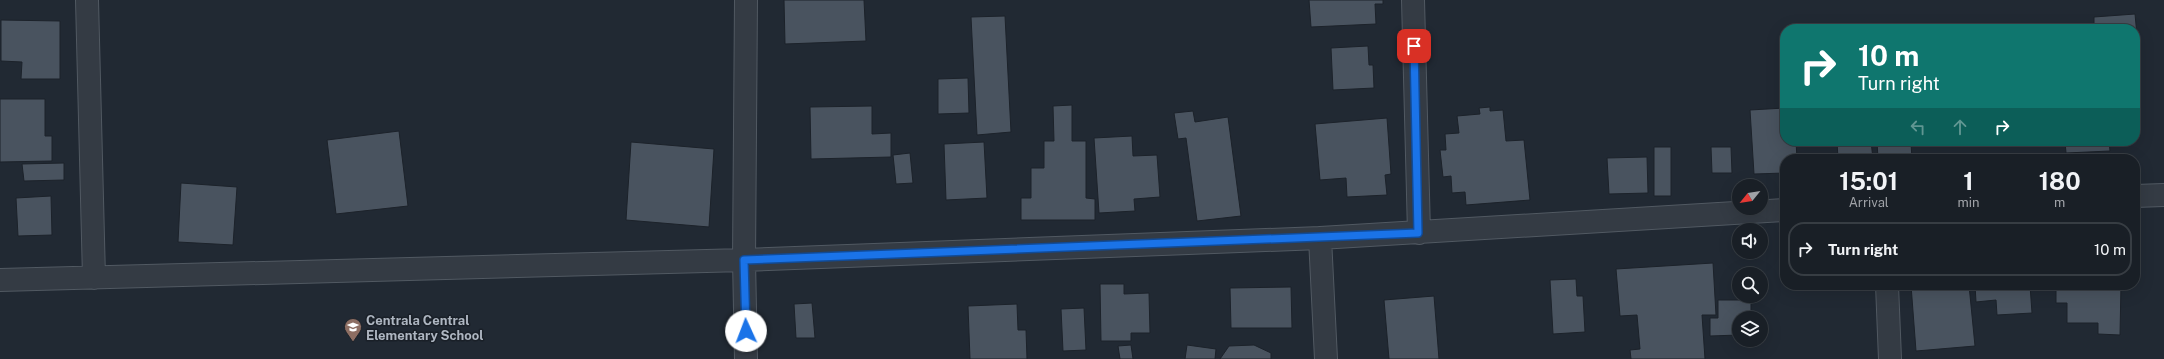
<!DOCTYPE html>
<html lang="en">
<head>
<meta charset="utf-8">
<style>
	body { margin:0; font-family:"Public Sans",sans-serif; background:#262c32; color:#f1f3f6; height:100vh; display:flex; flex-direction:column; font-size:15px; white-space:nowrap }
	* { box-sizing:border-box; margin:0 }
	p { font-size:13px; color:#9fa2a7 }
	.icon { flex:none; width:22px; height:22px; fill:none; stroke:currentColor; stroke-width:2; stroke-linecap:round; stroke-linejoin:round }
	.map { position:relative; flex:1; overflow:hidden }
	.panel { position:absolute; left:1780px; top:154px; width:360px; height:136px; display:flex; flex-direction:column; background:#191f26; border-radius:16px; box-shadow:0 4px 16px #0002,0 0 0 1px #373d43 }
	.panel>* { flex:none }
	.guide { position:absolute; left:1780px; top:24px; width:360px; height:122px; border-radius:16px; box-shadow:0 4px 16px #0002,0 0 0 1px #373d43; background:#0f766e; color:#fff; overflow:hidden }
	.needle { width:26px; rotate:240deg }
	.fabs { position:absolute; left:1732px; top:179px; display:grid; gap:8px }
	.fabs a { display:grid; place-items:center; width:36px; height:36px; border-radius:50%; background:#191f26; box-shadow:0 4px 16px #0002,0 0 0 1px #373d43; font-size:20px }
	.pin { position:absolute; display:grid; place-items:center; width:34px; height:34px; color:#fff; margin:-17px; border-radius:8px; box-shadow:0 2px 6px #0006 }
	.me { position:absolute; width:44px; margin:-22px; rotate:358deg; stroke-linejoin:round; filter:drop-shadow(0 0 3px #0008) }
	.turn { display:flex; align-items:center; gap:14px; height:84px; padding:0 12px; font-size:18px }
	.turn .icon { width:52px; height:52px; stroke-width:2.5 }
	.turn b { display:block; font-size:28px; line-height:34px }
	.lanes { display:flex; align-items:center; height:38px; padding:0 12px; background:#0003; justify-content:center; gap:20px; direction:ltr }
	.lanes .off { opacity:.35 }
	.eta { display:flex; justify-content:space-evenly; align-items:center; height:68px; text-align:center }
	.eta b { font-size:24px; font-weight:700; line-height:28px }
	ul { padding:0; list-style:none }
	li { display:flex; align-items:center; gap:12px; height:54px; margin:0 8px 6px; padding:0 4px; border:2px solid #373d43; border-radius:16px }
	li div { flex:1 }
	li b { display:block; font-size:15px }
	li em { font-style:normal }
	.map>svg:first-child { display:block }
</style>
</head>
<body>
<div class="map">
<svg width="2164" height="359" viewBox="0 0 2164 359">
	<rect width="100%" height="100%" fill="#212933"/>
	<path fill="#49535f" stroke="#1c222a" d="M784 0H864L866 41 785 44Z
		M1309 0H1383V4H1375L1376 24 1311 27Z
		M2135 14 2140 67H2135V29H2094V17Z
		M1005 16 1011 132 977 135 971 17Z
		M1 20 60 21V79H21L22 62 1 61Z
		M1368 46 1369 65H1373L1374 88 1333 90 1331 48Z
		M968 78 969 113 938 114V79Z
		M0 99H45V136H52V161L0 162Z
		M1072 105V141H1086V198L1095 199V220H1021V198H1031V168H1044V141H1054L1053 106Z
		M872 106V134L891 133V157L811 159 810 107Z
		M1490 107V111L1503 110 1506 141 1524 140 1530 200 1466 205 1465 192 1452 193 1451 176 1443 177 1440 150H1446L1445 134 1459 133 1457 116 1480 114 1479 108Z
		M1785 108V141H1796L1797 159H1785V173L1754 174 1750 110Z
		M1193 111 1195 122 1228 117 1241 216 1197 221 1186 138 1178 139 1174 113Z
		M1387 118 1391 174 1385 175 1387 195 1347 197 1346 178 1320 180 1315 124Z
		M399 131 408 206 336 214 327 140Z
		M1132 136 1133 156 1157 155 1160 197 1134 199 1135 211 1099 213 1094 138Z
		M1837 141H1871L1873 159H1838Z
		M1877 141 1911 143 1912 159H1878Z
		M2065 141H2109L2110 151 2066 153Z
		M631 142 714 149 709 227 626 220Z
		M984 142 987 198 946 200 944 144Z
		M1654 147H1671V196H1654Z
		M1711 147H1731L1732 173H1712Z
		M910 153 913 183 896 184 893 155Z
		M1647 157 1648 193 1609 194 1607 158Z
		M64 163V180L24 181 22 164Z
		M181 183 237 187 233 245 178 242Z
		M51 196 52 235 18 236 16 198Z
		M1713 263 1716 315H1702L1705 359H1631L1630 350 1640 349 1637 315 1620 316 1616 269Z
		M1576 279 1577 296H1583L1585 332 1553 334 1550 280Z
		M1100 284H1124V294L1149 293 1150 333H1131V341H1101Z
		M1911 285H1969L1975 346 1916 351Z
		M1975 285H2030L2032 313 1997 315 1996 300 1976 302Z
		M2056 285H2121L2120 335 2098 334V323H2067V303H2056Z
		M1291 287 1292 328H1231L1230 288Z
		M1434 296 1439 359H1389L1384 300Z
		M1718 300H1751V318H1739V335L1710 336V318H1718Z
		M812 303 815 338H796L794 304Z
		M1017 304 1018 330H1026L1027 359H970L968 306Z
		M1084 308 1086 350 1063 351 1061 309Z
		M1131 345 1133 359H1120L1118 346Z
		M1187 345 1216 349 1215 359H1185Z
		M1254 345 1271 353V359H1220L1229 346Z"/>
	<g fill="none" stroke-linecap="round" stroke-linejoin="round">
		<defs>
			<path id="minor" d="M87 0 94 278
				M746 0 744 260 746 359
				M1413 0 1419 233
				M2135 196 2164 195
				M1320 238 1326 359
				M0 280 744 260 1320 238 1785 210
				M1887 285 1890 359"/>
		</defs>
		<use href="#minor" stroke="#515962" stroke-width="24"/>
		<use href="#minor" stroke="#343b44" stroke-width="22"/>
	</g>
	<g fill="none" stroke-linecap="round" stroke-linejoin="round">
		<defs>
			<path id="route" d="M746 331 744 260 1418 233 1414 46"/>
		</defs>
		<use href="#route" stroke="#114b97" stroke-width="10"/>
		<use href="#route" stroke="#1a73e8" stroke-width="7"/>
	</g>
	<defs>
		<symbol id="school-pin" viewBox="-11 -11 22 30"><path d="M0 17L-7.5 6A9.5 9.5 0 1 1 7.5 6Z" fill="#8d6e63" stroke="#1a2028"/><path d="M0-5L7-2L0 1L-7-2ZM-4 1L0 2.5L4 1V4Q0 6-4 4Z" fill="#fff"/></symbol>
	</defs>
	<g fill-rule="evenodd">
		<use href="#school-pin" x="343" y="317" width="20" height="27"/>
	</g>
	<g text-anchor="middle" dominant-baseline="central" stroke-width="3" stroke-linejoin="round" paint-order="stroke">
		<g font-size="13" font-weight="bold" fill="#aeb6c1" stroke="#1a2028" text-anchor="start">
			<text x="366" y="320">Centrala Central<tspan x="366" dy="15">Elementary School</tspan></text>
		</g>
	</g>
</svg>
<div class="fabs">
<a><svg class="needle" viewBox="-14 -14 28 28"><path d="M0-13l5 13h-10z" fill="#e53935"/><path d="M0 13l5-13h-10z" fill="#9fa2a7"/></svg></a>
<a><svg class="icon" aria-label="sound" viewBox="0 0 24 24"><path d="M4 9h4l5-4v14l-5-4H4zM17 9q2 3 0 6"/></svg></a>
<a><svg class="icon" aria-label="search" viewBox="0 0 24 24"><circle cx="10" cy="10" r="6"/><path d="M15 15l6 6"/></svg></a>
<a><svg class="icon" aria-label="layers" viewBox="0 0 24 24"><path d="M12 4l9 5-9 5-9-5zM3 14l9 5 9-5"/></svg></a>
</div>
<div class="pin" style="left:1414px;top:46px;background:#d93025"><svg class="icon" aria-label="arrive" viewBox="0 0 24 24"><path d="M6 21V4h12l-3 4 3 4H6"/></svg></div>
<svg class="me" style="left:746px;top:331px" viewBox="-20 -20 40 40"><circle r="19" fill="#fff"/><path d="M0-13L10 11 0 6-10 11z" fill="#1a73e8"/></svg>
<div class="guide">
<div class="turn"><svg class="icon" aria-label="right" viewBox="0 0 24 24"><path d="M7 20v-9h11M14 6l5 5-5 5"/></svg><div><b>10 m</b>Turn right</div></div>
<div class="lanes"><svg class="icon off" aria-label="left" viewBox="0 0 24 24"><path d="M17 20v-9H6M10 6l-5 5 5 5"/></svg><svg class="icon off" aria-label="ahead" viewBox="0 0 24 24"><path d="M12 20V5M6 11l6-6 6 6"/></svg><svg class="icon" aria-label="right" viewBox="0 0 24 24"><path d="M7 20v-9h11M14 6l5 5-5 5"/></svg></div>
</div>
<section class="panel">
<div class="eta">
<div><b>15:01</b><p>Arrival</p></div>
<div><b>1</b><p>min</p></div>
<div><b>180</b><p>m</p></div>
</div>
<ul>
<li><svg class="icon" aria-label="right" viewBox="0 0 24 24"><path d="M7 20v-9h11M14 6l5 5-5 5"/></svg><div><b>Turn right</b></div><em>10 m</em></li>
</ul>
</section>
</div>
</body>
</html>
